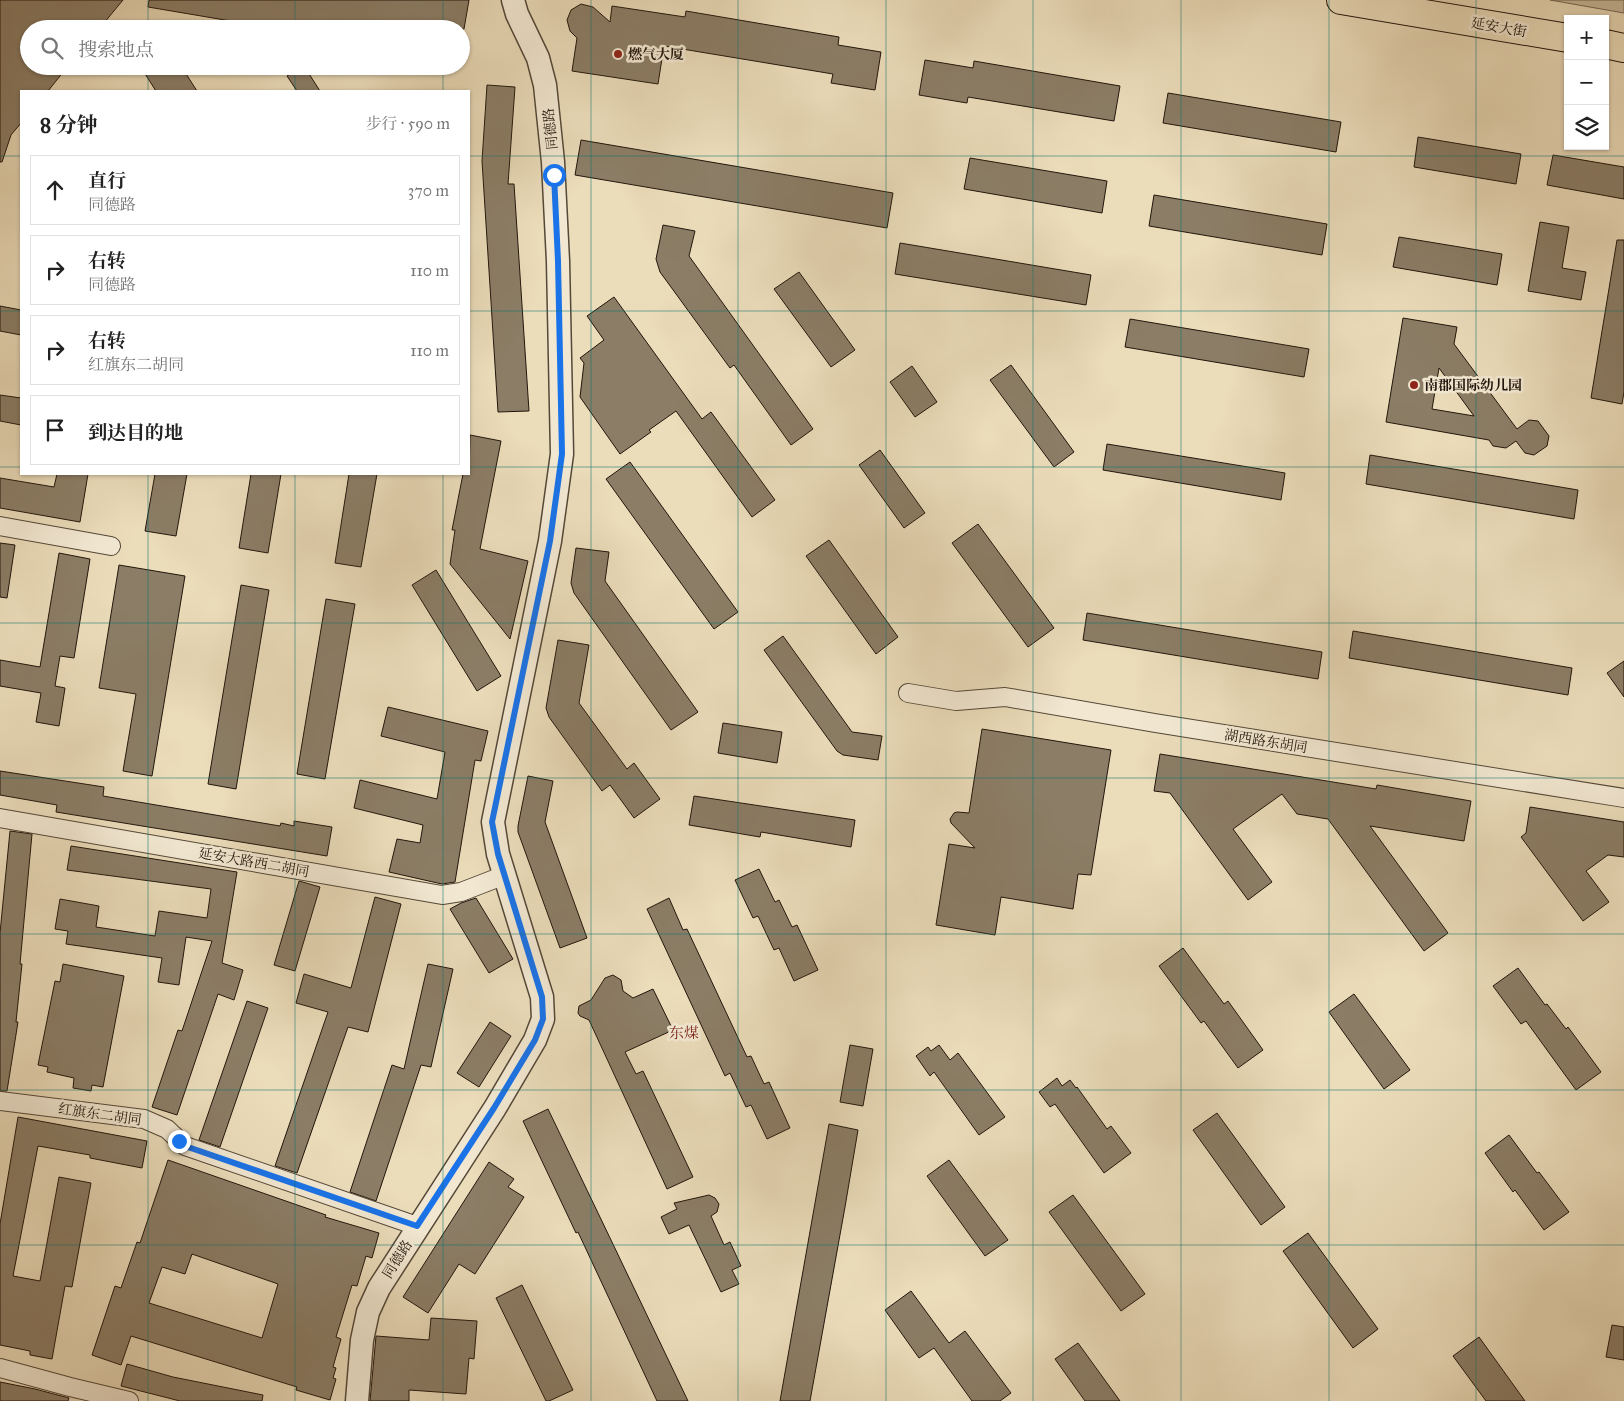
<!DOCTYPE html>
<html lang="zh">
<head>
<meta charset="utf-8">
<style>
	:root { --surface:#fff; --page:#f6f6f6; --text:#222; --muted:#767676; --line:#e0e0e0 }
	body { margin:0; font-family:"IM FELL Great Primer","Noto Serif SC",serif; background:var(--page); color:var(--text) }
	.controls { position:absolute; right:15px; top:15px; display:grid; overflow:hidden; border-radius:0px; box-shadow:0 1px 4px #0004 }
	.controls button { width:45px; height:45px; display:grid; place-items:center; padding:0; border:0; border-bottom:1px solid var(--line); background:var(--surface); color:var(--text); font:25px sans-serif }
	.stop { position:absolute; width:15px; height:15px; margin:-11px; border:4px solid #1a73e8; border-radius:50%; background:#fff }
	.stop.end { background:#1a73e8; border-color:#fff; box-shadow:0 1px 5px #0008 }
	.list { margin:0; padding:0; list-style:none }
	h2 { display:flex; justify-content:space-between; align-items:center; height:65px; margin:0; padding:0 20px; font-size:21px }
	h2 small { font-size:16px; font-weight:400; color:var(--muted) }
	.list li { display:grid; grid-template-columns:32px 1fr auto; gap:15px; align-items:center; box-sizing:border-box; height:70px; margin:0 10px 10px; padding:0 10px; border:1px solid var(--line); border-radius:0px }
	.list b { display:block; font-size:19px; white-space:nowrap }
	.list p { margin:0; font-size:16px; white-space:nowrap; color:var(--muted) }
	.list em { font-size:16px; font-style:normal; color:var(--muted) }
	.icon { flex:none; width:28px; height:28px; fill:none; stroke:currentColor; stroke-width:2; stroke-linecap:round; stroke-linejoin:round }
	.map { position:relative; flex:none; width:1624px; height:1401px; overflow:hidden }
	.search { position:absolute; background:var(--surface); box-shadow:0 1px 4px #0004; left:20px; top:20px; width:450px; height:55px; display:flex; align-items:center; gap:12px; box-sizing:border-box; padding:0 18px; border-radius:28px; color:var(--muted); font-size:19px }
	.panel { position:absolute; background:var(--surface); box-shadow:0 1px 4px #0004; left:20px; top:90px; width:450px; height:385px; border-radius:0px }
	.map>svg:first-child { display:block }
	.green { fill:#c9ba9c; stroke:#766854 }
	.building { fill:#8b7d66; stroke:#22160c; fill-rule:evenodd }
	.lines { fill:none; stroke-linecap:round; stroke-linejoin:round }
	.minor-casing { stroke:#544838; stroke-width:20 }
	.tertiary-casing { stroke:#544838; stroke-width:25 }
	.primary-casing { stroke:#22160c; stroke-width:30 }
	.minor { stroke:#f2e8d2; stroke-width:18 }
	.tertiary { stroke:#f2e8d2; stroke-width:22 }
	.primary { stroke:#ebdcba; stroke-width:28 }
	.route { stroke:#1a73e8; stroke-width:6 }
	.grid { fill:none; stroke:#0f766e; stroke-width:1; stroke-opacity:0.55 }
	.poi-dot { fill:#8f2418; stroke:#f2e8d2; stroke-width:2 }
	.labels { text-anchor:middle; stroke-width:5; stroke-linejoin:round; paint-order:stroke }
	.street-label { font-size:14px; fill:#22160c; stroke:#f2e8d2 }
	.poi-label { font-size:14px; font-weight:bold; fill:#22160c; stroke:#f2e8d2; text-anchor:start }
	.neighbourhood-label { font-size:15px; fill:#7a1f14; stroke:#f2e8d2 }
</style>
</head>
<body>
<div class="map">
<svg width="1624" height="1401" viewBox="0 0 1624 1401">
	<rect width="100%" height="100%" fill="#ebdcba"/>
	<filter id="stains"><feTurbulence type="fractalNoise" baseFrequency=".004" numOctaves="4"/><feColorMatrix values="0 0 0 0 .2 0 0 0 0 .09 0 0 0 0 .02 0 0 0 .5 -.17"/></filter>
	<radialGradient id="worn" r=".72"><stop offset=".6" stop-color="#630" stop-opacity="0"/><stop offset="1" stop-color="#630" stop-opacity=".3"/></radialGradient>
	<!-- green -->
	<polygon class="green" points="1550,0 1624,0 1624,13"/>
	<!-- building -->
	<g class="building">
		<polygon points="0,0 123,0 99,29 29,29 29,66 68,66 48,91 21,91 21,123 11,135 2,162 0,162"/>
		<polygon points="149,0 469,0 464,29 278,29 148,7"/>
		<polygon points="581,4 593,7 610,22 612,6 685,17 686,11 839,37 838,45 881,52 875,90 831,83 833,74 664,46 658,84 572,71 577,38 570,31 567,20 571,10"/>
		<polygon points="925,60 973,68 974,61 1120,86 1114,121 968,97 967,103 919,95"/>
		<polygon points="140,66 181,66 197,91 156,91"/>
		<polygon points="304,66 320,91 297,91 287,76"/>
		<polygon points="487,85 515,87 508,184 514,184 529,411 498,412 482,161"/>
		<polygon points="1168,93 1341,122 1336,152 1163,123"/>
		<polygon points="1418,137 1521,154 1516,184 1414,167"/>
		<polygon points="581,140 893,193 887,228 575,175"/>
		<polygon points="1553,155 1624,167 1624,199 1547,185"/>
		<polygon points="970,158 1107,181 1102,213 964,189"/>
		<polygon points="1154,195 1327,224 1322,255 1149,226"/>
		<polygon points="1540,222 1569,227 1562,268 1586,272 1581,300 1528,291"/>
		<polygon points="663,225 695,231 689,256 813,429 791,445 734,365 730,368 660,272 656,259"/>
		<polygon points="1399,237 1502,254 1497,285 1393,267"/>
		<polygon points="1617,240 1624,240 1624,392 1622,404 1591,398"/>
		<polygon points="900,243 1091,275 1086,305 895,274"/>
		<polygon points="799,272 855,350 831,367 774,289"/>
		<polygon points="614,297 702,419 711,412 775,500 752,517 676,411 649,430 651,432 620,454 580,397 584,363 580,358 604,340 587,316"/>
		<polygon points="0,306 21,310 21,335 0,331"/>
		<path d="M1403 318 1457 327 1454 344 1517 429 1529 420 1538 421 1549 436 1547 446 1534 455 1525 453 1516 441 1506 448 1493 446 1489 440 1386 422ZM1439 368 1474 416 1432 409Z"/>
		<polygon points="1130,319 1309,349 1304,377 1125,347"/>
		<polygon points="1011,365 1074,452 1054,467 990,380"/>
		<polygon points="912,366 937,402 915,417 890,382"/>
		<polygon points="0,395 21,398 21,425 0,421"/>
		<polygon points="470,435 501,441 480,549 528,561 510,639 450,564 455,530 452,530 463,474 469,474"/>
		<polygon points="1107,444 1285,473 1281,500 1103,470"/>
		<polygon points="880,450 925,513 904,528 859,465"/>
		<polygon points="1370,455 1578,490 1574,519 1366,484"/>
		<polygon points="630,462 738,612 714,629 606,479"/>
		<polygon points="57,474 88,474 80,522 0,508 0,478 54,487"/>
		<polygon points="155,474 187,474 176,536 145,531"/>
		<polygon points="251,474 281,474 268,553 239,548"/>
		<polygon points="349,474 377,474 361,567 335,563"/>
		<polygon points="978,524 1054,628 1028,647 952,543"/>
		<polygon points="829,540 898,637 876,654 806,556"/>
		<polygon points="0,543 15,545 7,598 0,597"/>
		<polygon points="576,548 609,552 605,581 698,712 671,730 574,593 571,583"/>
		<polygon points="59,553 90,559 74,658 60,656 55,686 65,688 59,726 36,722 41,693 0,686 0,660 40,667"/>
		<polygon points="119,565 185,576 152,776 123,771 136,694 99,688"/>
		<polygon points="436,570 501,676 477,691 412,585"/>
		<polygon points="241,585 269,590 236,789 208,784"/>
		<polygon points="326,599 355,604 325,779 297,774"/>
		<polygon points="1087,613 1322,652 1318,679 1083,640"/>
		<polygon points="1353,631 1572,668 1568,695 1349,658"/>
		<polygon points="783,636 852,732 882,736 878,760 843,755 837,751 764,650"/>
		<polygon points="558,640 589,645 579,703 627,769 634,763 660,799 634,818 610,785 602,791 549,717 546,708"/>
		<polygon points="1624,661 1624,697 1607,673"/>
		<polygon points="388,707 488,731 481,761 475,760 455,882 442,884 389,872 397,839 420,843 423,825 354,808 360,780 437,799 445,752 381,736"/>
		<polygon points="723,723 782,732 777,763 718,753"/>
		<polygon points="982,729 1111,750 1091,875 1078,874 1073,909 1001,897 995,935 936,925 949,844 975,848 951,823 950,819 954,813 957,812 969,813"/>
		<polygon points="1160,754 1376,789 1377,785 1471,801 1464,841 1370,826 1448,933 1424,951 1328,819 1297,814 1282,794 1233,829 1272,882 1248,900 1170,793 1154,791"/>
		<polygon points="0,771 104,787 103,796 280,826 281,823 294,826 294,821 332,827 327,856 56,812 57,805 0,795"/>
		<polygon points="528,776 553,781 545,822 587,938 560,948 518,832 518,826"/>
		<polygon points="694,796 855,820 851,847 761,832 760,837 689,825"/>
		<polygon points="1530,807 1624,822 1624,857 1608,855 1586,871 1609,902 1583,921 1521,837 1526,833"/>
		<polygon points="10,831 32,834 20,964 22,964 16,1022 18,1022 7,1091 0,1091 0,933"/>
		<polygon points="71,846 237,872 222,963 243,970 234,1000 218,994 177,1115 152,1107 178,1030 182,1031 212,941 186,937 179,985 158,982 162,958 66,944 68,931 55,929 60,899 99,906 96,927 155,936 159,911 207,918 211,889 67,870"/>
		<polygon points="759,869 775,902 779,900 792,927 797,925 818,970 794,981 779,948 774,950 758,916 753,918 735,880"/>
		<polygon points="299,881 320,887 295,971 274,965"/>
		<polygon points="375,897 401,904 368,1032 348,1027 297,1173 275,1166 328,1012 296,1003 304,974 351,988"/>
		<polygon points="476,898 513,959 489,973 450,909 461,903"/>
		<polygon points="669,898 683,930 687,929 747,1057 751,1056 764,1084 769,1082 790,1128 767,1139 751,1105 746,1107 730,1073 725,1076 647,909"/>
		<polygon points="1183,948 1224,1004 1228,1001 1263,1050 1238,1068 1204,1021 1201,1023 1159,966"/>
		<polygon points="63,964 124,976 103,1087 92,1085 91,1091 73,1088 74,1078 47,1072 48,1067 38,1065 55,981 60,982"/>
		<polygon points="428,964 453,969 431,1067 421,1065 376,1201 350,1192 392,1065 404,1069"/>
		<polygon points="1518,968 1545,1005 1547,1004 1566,1029 1568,1027 1601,1072 1576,1090 1526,1021 1521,1024 1493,986"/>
		<polygon points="613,975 621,980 623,991 633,998 653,989 673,1030 625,1052 636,1074 643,1071 693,1177 667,1189 589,1020 580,1016 578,1013 579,1006 591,1000 605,978"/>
		<polygon points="1354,994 1410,1070 1384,1089 1329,1012"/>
		<polygon points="247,1001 268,1008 220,1147 199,1140"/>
		<polygon points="490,1022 511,1036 479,1087 457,1073"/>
		<polygon points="850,1045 873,1049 863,1106 840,1102"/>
		<polygon points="939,1045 950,1060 958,1053 1005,1117 979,1135 934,1072 930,1076 916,1056 928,1047 931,1051"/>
		<polygon points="1057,1078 1062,1086 1070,1080 1076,1088 1077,1087 1107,1129 1111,1126 1131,1153 1104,1173 1055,1104 1050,1107 1039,1092"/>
		<polygon points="548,1109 611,1240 688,1401 657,1401 578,1232 576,1233 523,1121"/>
		<polygon points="1217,1113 1285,1207 1261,1225 1193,1130"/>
		<polygon points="18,1117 147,1141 142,1168 90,1158 90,1155 38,1146 13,1276 40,1281 59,1177 91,1183 72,1287 65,1286 52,1359 30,1355 30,1351 0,1345 0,1224"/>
		<polygon points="829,1124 858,1130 845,1207 810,1401 780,1401"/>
		<polygon points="1509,1135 1537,1173 1539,1172 1569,1212 1544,1230 1515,1190 1513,1192 1485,1153"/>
		<path d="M168 1160 326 1215 325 1217 379 1233 372 1258 366 1256 357 1286 352 1285 336 1337 341 1339 333 1367 336 1368 333 1378 336 1379 330 1400 296 1390 297 1387 131 1336 121 1365 92 1355 115 1286 121 1288 137 1242 140 1243ZM192 1254 278 1284 262 1338 149 1303 162 1267 185 1274Z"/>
		<polygon points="949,1160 1008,1240 985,1256 927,1176"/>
		<polygon points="489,1162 514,1179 508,1187 524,1197 475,1274 459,1264 428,1313 403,1297"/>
		<polygon points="709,1195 715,1198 719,1204 717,1212 711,1216 724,1245 730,1242 741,1266 732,1270 739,1284 721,1292 689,1225 669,1234 661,1217 677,1209 674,1203"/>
		<polygon points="1073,1195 1145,1294 1121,1311 1049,1212"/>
		<polygon points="1308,1233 1378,1329 1353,1348 1283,1251"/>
		<polygon points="522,1285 573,1390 549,1401 546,1401 496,1298"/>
		<polygon points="911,1291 949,1343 965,1331 1011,1393 1000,1401 972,1401 934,1348 919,1358 885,1310"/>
		<polygon points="431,1318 477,1321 474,1359 469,1358 466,1394 409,1390 409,1401 370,1401 376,1336 429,1340"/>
		<polygon points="1612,1325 1624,1327 1624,1360 1606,1357"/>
		<polygon points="1479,1337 1525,1401 1486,1401 1453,1356"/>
		<polygon points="1078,1343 1120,1401 1085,1401 1055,1359"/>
		<polygon points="127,1364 173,1377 263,1395 262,1401 180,1401 121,1386"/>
		<polygon points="0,1382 35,1389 69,1398 68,1401 0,1401"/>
	</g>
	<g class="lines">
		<!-- minor casing -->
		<g class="minor-casing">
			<g id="minor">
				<polyline points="0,526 111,546"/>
				<polyline points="908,693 956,701 1005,697 1155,723 1624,798"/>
				<polyline points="0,818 442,895 461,892 505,875"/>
				<polyline points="0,1101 144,1119 167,1129 185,1146 417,1226"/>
				<polyline points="0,1368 70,1387 129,1401"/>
			</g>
		</g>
		<!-- tertiary casing -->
		<g class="tertiary-casing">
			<polyline id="tertiary" points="357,1401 362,1340 368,1312 379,1288 495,1108 535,1040 543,1019 542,997 498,854 493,822 550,541 562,454 558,261 553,162 545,85 538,58 517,14 513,0"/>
		</g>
		<!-- primary casing -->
		<g class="primary-casing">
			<g id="primary">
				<polyline points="1341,0 1568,38"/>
				<polyline points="1605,44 1624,48"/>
			</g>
		</g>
		<!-- minor -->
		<use href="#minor" class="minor"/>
		<!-- tertiary -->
		<use href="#tertiary" class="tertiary"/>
		<!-- primary -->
		<use href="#primary" class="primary"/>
	</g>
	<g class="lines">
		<!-- route -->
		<polyline class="route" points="179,1141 185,1146 417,1226 494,1108 535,1040 543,1019 542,997 498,854 492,822 550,541 562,454 558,261 554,175"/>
	</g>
	<!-- grid -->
	<path class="grid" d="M148 0V29M295 0V29M443 0V29M591 0V1401M738 0V1401M886 0V1401M1033 0V1401M1181 0V1401M1329 0V1401M1476 0V1401M148 66V91M295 66V91M443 66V91M0 156H21M469 156H1624M0 311H21M469 311H1624M0 467H21M469 467H1624M148 474V1401M295 474V1401M443 474V1401M0 623H1624M0 778H1624M0 934H1624M0 1090H1624M0 1245H1624"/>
	<!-- markers -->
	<g class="poi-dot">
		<circle cx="618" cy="54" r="5"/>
		<circle cx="1414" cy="385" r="5"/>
	</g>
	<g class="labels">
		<!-- street labels -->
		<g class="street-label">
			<text transform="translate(1499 27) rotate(10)" y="5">延安大街</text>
			<text transform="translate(550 129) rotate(-96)" y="5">同德路</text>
			<text transform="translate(1266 741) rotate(9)" y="5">湖西路东胡同</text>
			<text transform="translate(254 862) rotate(10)" y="5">延安大路西二胡同</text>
			<text transform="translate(100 1114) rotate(8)" y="5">红旗东二胡同</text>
			<text transform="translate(397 1259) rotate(-58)" y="5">同德路</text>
		</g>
		<!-- poi labels -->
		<g class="poi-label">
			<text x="628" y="59">燃气大厦</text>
			<text x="1424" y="390">南郡国际幼儿园</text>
		</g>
		<!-- neighbourhood labels -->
		<g class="neighbourhood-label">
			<text x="684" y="1038">东煤</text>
		</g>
	</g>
	<rect width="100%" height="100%" filter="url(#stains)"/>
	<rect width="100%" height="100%" fill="url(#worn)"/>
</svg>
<div class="controls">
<button>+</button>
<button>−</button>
<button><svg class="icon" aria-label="layers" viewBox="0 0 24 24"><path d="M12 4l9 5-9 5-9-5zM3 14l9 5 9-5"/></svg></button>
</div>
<div class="stop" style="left:554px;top:175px"></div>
<div class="stop end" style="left:179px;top:1141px"></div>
<div class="search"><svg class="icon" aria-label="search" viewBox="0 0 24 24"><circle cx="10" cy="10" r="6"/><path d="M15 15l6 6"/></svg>搜索地点</div>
<section class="panel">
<h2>8 分钟<small>步行 · 590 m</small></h2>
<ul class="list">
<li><svg class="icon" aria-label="ahead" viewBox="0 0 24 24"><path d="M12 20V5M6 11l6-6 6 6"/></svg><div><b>直行</b><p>同德路</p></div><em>370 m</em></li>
<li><svg class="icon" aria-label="right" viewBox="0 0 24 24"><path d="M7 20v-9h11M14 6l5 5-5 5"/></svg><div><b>右转</b><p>同德路</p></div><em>110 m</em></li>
<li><svg class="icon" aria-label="right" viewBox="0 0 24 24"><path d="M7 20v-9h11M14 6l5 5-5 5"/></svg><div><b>右转</b><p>红旗东二胡同</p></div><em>110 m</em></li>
<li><svg class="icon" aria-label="arrive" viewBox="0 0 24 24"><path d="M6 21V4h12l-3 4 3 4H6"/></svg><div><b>到达目的地</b></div></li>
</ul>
</section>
</div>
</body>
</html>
